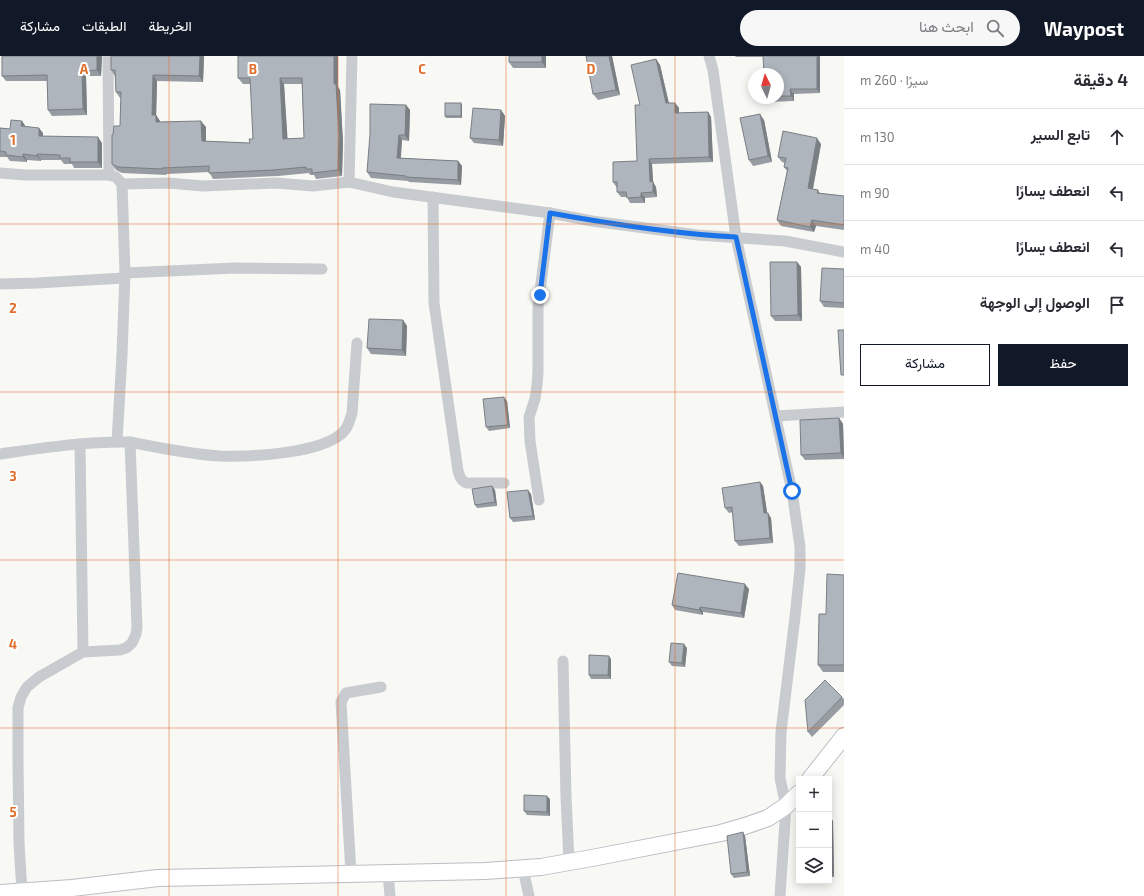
<!DOCTYPE html>
<html lang="ar">
<head>
<meta charset="utf-8">
<style>
	:root { --surface:#fff; --page:#f7f7f7; --text:#2b2b33; --muted:#7c7c81; --line:#e1e1e2; --accent:#111827 }
	body { margin:0; font-family:"Exo 2",Vazirmatn,sans-serif; background:var(--page); color:var(--text); direction:rtl }
	.controls { position:absolute; right:12px; bottom:12px; display:grid; overflow:hidden; border-radius:0px; box-shadow:0 2px 10px #0003 }
	.controls button { width:36px; height:36px; display:grid; place-items:center; padding:0; border:0; border-bottom:1px solid var(--line); background:var(--surface); color:var(--text); font:20px sans-serif }
	.compass { position:absolute; left:748px; top:12px; width:36px; height:36px; border-radius:50%; background:var(--surface); box-shadow:0 2px 10px #0003; rotate:355deg }
	.stop { position:absolute; width:12px; height:12px; margin:-9px; border:3px solid #1a73e8; border-radius:50%; background:#fff }
	.stop.end { background:#1a73e8; border-color:#fff; box-shadow:0 1px 4px #0008 }
	.list { margin:0; padding:0; list-style:none }
	h2 { display:flex; justify-content:space-between; align-items:center; height:52px; margin:0; padding:0 16px; font-size:17px }
	h2 small { font-size:13px; font-weight:400; color:var(--muted) }
	.list li { display:grid; grid-template-columns:26px 1fr auto; gap:12px; align-items:center; box-sizing:border-box; height:56px; padding:0 16px; border-top:1px solid var(--line) }
	.list b { display:block; font-size:15px; white-space:nowrap }
	.list em { font-size:13px; font-style:normal; color:var(--muted) }
	.actions { display:flex; gap:8px; padding:12px 16px }
	.actions a { flex:1; padding:9px 0; border:1px solid var(--accent); border-radius:0px; text-align:center; font-size:14px; color:var(--accent) }
	.actions .main { background:var(--accent); color:#fff }
	.icon { flex:none; width:22px; height:22px; fill:none; stroke:currentColor; stroke-width:2; stroke-linecap:round; stroke-linejoin:round }
	.map { position:relative; flex:none; width:844px; height:840px; overflow:hidden; direction:ltr }
	header { display:flex; align-items:center; gap:24px; box-sizing:border-box; height:56px; padding:0 20px; background:var(--accent); color:#fff }
	header strong { font-size:19px }
	nav { display:flex; gap:22px; margin-inline-start:auto; font-size:14px }
	.search { width:280px; height:36px; background:var(--page); display:flex; align-items:center; gap:10px; box-sizing:border-box; padding:0 14px; border-radius:22px; color:var(--muted); font-size:15px }
	main { display:flex }
	aside { flex:1; background:var(--surface) }
	.map>svg:first-child { display:block }
	.lines { fill:none; stroke-linecap:round; stroke-linejoin:round }
	.secondary-casing { stroke:#babec3; stroke-width:18 }
	.street { stroke:#c8cbcf; stroke-width:11 }
	.secondary { stroke:#fff; stroke-width:16 }
	.wall { fill:#969ca2; fill-rule:evenodd }
	.shaded-wall { fill:#7a7f84 }
	.building { fill:#aeb5bc; stroke:#7a7f84; fill-rule:evenodd }
	.route { stroke:#1a73e8; stroke-width:5 }
	.grid { fill:none; stroke:#e16e2b; stroke-width:1; stroke-opacity:0.55 }
	.grid-label { font-size:13px; text-anchor:middle; font-weight:bold; fill:#e16e2b; stroke:#fff; stroke-width:4; stroke-linejoin:round; paint-order:stroke }
</style>
</head>
<body>
<header>
<strong>Waypost</strong>
<div class="search"><svg class="icon" aria-label="search" viewBox="0 0 24 24"><circle cx="10" cy="10" r="6"/><path d="M15 15l6 6"/></svg>ابحث هنا</div>
<nav><a>الخريطة</a><a>الطبقات</a><a>مشاركة</a></nav>
</header>
<main>
<aside>
<h2>4 دقيقة<small>سيرًا · 260 m</small></h2>
<ul class="list">
<li><svg class="icon" aria-label="ahead" viewBox="0 0 24 24"><path d="M12 20V5M6 11l6-6 6 6"/></svg><div><b>تابع السير</b></div><em>130 m</em></li>
<li><svg class="icon" aria-label="left" viewBox="0 0 24 24"><path d="M17 20v-9H6M10 6l-5 5 5 5"/></svg><div><b>انعطف يسارًا</b></div><em>90 m</em></li>
<li><svg class="icon" aria-label="left" viewBox="0 0 24 24"><path d="M17 20v-9H6M10 6l-5 5 5 5"/></svg><div><b>انعطف يسارًا</b></div><em>40 m</em></li>
<li><svg class="icon" aria-label="arrive" viewBox="0 0 24 24"><path d="M6 21V4h12l-3 4 3 4H6"/></svg><div><b>الوصول إلى الوجهة</b></div></li>
</ul>
<div class="actions"><a class="main">حفظ</a><a>مشاركة</a></div>
</aside>
<div class="map">
<svg width="844" height="840" viewBox="0 0 844 840">
	<rect width="100%" height="100%" fill="#f8f8f5"/>
	<g class="lines">
		<!-- secondary casing -->
		<g class="secondary-casing">
			<g id="secondary">
				<polyline points="810,723 844,680"/>
				<polyline points="0,837 72,832 158,822 485,815 541,811 592,802 721,777 745,770 768,762 786,750 799,737"/>
			</g>
		</g>
		<!-- street -->
		<g class="street">
			<polyline points="108,0 109,119"/>
			<polyline points="709,0 713,14 736,181 792,435 800,491 800,513 795,561 781,676 780,722 786,750 780,840"/>
			<polyline points="0,117 25,119 109,119 116,121 122,128 125,217 122,299 117,386"/>
			<polyline points="349,126 352,0"/>
			<polyline points="122,128 168,127 203,130 276,127 313,130 349,126 393,136 550,157 592,165 698,179 785,185 844,196"/>
			<path d="M433 141 434 247 458 415C460 421 461 425 467 427H504"/>
			<polyline points="125,217 235,212 322,213"/>
			<polyline points="0,228 37,227 124,222"/>
			<polyline points="776,360 844,356"/>
			<polyline points="80,388 83,596"/>
			<path d="M0 398C43 392 86 385 130 386 159 392 190 398 220 400 249 401 326 398 345 374 349 369 350 363 352 357L357 287"/>
			<polyline points="539,444 530,385 529,361 535,343 537,329 538,316 538,251 550,157"/>
			<polyline points="563,605 566,741 569,806"/>
			<polyline points="523,813 529,840"/>
			<polyline points="388,817 390,840"/>
			<polyline points="351,818 341,646 346,637 381,631"/>
			<polyline points="22,836 19,787 18,703 18,652 21,641 27,631 39,621 83,596 120,594 126,592 132,587 136,578 137,571 130,386"/>
		</g>
		<!-- secondary -->
		<use href="#secondary" class="secondary"/>
	</g>
	<!-- wall -->
	<g class="wall">
		<polygon points="102,0 101,20 86,20 87,59 52,60 48,54 47,25 6,25 2,20"/>
		<path d="M111 0H204L203 26 157 25 156 59 160 65V66L206 71V85L250 87 253 83 251 28H243L238 22V0H338V31L340 34 343 86 342 120 316 123 314 119H310L309 117 278 120 213 123 209 116 167 118 166 119 122 117 116 114 112 108 113 79 120 70 121 42H120L116 36 115 20 111 14ZM284 28H302L304 82 287 83Z"/>
		<polygon points="509,0 546,0 546,12 513,12 509,6"/>
		<polygon points="586,0 612,0 620,39 598,44 593,38"/>
		<polygon points="735,0 820,0 820,37 794,38 794,45 768,46 765,42 778,42 778,18 763,1 736,1"/>
		<polygon points="656,3 660,9 669,47 675,47 679,52 679,57 708,56 711,61 713,106 652,108 653,126 656,131 657,141 645,142 645,147 630,147 627,141 621,141 617,136 617,132 613,126 637,105 640,49"/>
		<polygon points="406,49 410,54 409,85 402,84 401,102 458,105 462,110 461,129 409,126 408,125 371,122 367,116"/>
		<polygon points="462,49 462,62 446,62 445,60"/>
		<polygon points="501,54 505,60 503,90 474,87 470,82"/>
		<polygon points="764,64 772,106 753,110 749,104"/>
		<polygon points="22,65 25,70 43,77 43,80 102,87 102,112 74,112 72,108 64,108 61,104 41,104 41,105 27,104 27,106 10,105 7,101 0,101 0,72 10,73"/>
		<polygon points="821,88 813,133 818,134 820,137 844,140 844,174 816,170 814,176 781,170 777,164 787,115 784,111 785,107 782,106 778,101"/>
		<polygon points="797,206 801,211 802,265 775,265 771,260"/>
		<polygon points="844,213 844,252 824,251 820,245"/>
		<polygon points="403,264 407,270 406,300 371,298 367,292"/>
		<polygon points="507,345 510,372 489,375 486,371"/>
		<polygon points="839,362 843,368 844,403 805,404 801,399"/>
		<polygon points="760,426 763,430 767,457 768,457 771,462 773,487 739,490 735,485 733,456 729,457 725,452"/>
		<polygon points="495,434 497,450 477,452 475,449"/>
		<polygon points="531,438 535,464 513,466 510,462"/>
		<polygon points="844,519 844,616 823,616 818,609 826,558"/>
		<polygon points="749,533 744,562 703,556 703,559 675,554 672,549"/>
		<polygon points="687,592 685,611 672,610 669,606"/>
		<polygon points="611,603 611,623 591,623 589,619"/>
		<polygon points="842,641 844,643 844,649 812,681 808,676"/>
		<polygon points="550,743 550,760 527,759 524,755"/>
		<polygon points="829,760 833,765 834,821 829,821"/>
		<polygon points="745,780 750,820 734,822 731,818"/>
	</g>
	<!-- shaded-wall -->
	<g class="shaded-wall">
		<polygon points="97,0 102,0 101,20 97,14"/>
		<polygon points="200,0 204,0 203,26 199,20"/>
		<polygon points="334,0 338,0 338,31 340,34 343,86 342,120 338,114 334,28"/>
		<polygon points="542,0 546,0 546,12 542,6"/>
		<polygon points="609,0 612,0 620,39 616,34"/>
		<polygon points="817,0 820,0 820,37 817,33"/>
		<polygon points="656,3 660,9 670,53 666,47"/>
		<polygon points="82,15 86,20 87,59 83,53"/>
		<polygon points="153,19 157,25 156,65 152,59"/>
		<polygon points="280,22 284,28 288,89 283,83"/>
		<polygon points="790,33 794,38 794,45 791,40"/>
		<polygon points="461,47 462,49 462,62 461,60"/>
		<polygon points="675,47 679,52 679,62 675,57"/>
		<polygon points="406,49 410,54 409,85 405,79"/>
		<polygon points="501,54 505,60 503,90 499,84"/>
		<polygon points="708,56 711,61 713,106 709,101"/>
		<polygon points="760,58 764,64 772,106 768,100"/>
		<polygon points="156,59 160,65 160,72 156,66"/>
		<polygon points="22,65 26,71 21,70"/>
		<polygon points="201,65 206,71 206,91 202,85"/>
		<polygon points="39,72 43,77 43,86 39,80"/>
		<polygon points="399,79 402,84 400,107 397,102"/>
		<polygon points="98,81 102,87 102,112 98,106"/>
		<polygon points="817,82 821,88 812,137 808,132"/>
		<polygon points="23,98 27,104 27,106 23,101"/>
		<polygon points="37,98 41,104 41,105 37,100"/>
		<polygon points="649,103 652,108 653,126 656,131 657,141 653,136 650,126"/>
		<polygon points="458,105 462,110 461,129 458,124"/>
		<polygon points="641,137 645,142 645,147 641,141"/>
		<polygon points="812,164 816,170 814,176 810,171"/>
		<polygon points="797,206 801,211 802,265 798,259"/>
		<polygon points="403,264 407,270 406,300 402,294"/>
		<polygon points="504,341 507,345 510,372 508,369"/>
		<polygon points="839,362 843,368 844,402 841,397"/>
		<polygon points="760,426 763,430 768,462 764,457"/>
		<polygon points="492,430 495,434 497,450 495,446"/>
		<polygon points="528,434 531,438 535,464 533,460"/>
		<polygon points="768,457 771,462 773,487 770,482"/>
		<polygon points="745,528 749,533 744,562 741,557"/>
		<polygon points="700,551 703,556 703,559 699,554"/>
		<polygon points="684,588 687,592 685,611 682,607"/>
		<polygon points="609,600 611,603 611,623 608,619"/>
		<polygon points="547,740 550,743 550,760 547,756"/>
		<polygon points="829,760 833,765 834,821 830,815"/>
		<polygon points="743,776 745,780 750,820 747,816"/>
	</g>
	<!-- building -->
	<g class="building">
		<polygon points="2,0 97,0 97,14 82,15 83,53 48,54 47,19 2,20"/>
		<path d="M111 0H200L199 20 153 19 152 59H156V66L201 65 202 85 250 87 249 83H253L250 22H238V0H334V28H336L339 80 338 114 312 117V113H306V111L274 114 209 117V110L162 112V113L118 111 112 108V79H113L114 70H120L121 36H116L115 14H111ZM280 22H302L304 82 283 83Z"/>
		<rect x="509" y="0" width="33" height="6"/>
		<polygon points="586,0 609,0 616,34 593,38"/>
		<polygon points="763,0 817,0 817,33 790,33 791,40 778,40 778,18 764,18"/>
		<polygon points="656,3 666,47 675,47 675,57 708,56 709,101 649,103 650,126 653,125 653,136 641,137 641,141 627,142 626,136 617,136 617,126 613,126 613,106 637,105 635,49 640,49 631,9"/>
		<rect x="445" y="47" width="16" height="13"/>
		<polygon points="370,48 406,49 405,79 399,79 397,102 458,105 458,124 406,121 406,120 367,116 370,78"/>
		<polygon points="473,52 501,54 499,84 470,82"/>
		<polygon points="760,58 768,100 749,104 740,62"/>
		<polygon points="11,64 22,65 21,70 39,72 39,80 98,81 98,106 70,106 70,102 60,102 60,99 37,98 37,100 23,98 23,101 6,99 6,96 0,95 0,72 10,73"/>
		<polygon points="783,75 817,82 808,132 818,134 817,137 844,140 844,169 812,164 810,171 777,164 788,112 784,111 786,102 778,101"/>
		<polygon points="770,206 797,206 798,259 771,260"/>
		<polygon points="822,212 844,213 844,247 820,245"/>
		<polygon points="369,263 403,264 402,294 367,292"/>
		<polygon points="838,274 844,274 844,319 841,319"/>
		<polygon points="504,341 508,369 486,371 483,343"/>
		<polygon points="839,362 841,397 801,399 800,364"/>
		<polygon points="760,426 764,457 768,457 770,482 735,485 732,451 725,452 722,432"/>
		<polygon points="492,430 495,446 475,449 472,433"/>
		<polygon points="528,434 533,460 510,462 507,436"/>
		<polygon points="678,517 745,528 741,557 700,551 699,554 672,549"/>
		<polygon points="827,518 844,519 844,609 818,609 819,558 826,558"/>
		<polygon points="671,587 684,588 682,607 669,606"/>
		<polygon points="589,599 609,600 608,619 589,619"/>
		<polygon points="825,624 842,641 808,676 805,644"/>
		<polygon points="524,739 547,740 547,756 524,755"/>
		<polygon points="829,760 830,815 829,815"/>
		<polygon points="743,776 747,816 731,818 727,780"/>
	</g>
	<g class="lines">
		<!-- route -->
		<path class="route" d="M540 239 550 157C611 168 673 178 736 181L792 435"/>
	</g>
	<!-- grid -->
	<path class="grid" d="M169 0V840M338 0V840M506 0V840M675 0V840M0 168H844M0 336H844M0 504H844M0 672H844"/>
	<g class="grid-label">
		<text x="84" y="18">A</text>
		<text x="253" y="18">B</text>
		<text x="422" y="18">C</text>
		<text x="591" y="18">D</text>
		<text x="13" y="89">1</text>
		<text x="13" y="257">2</text>
		<text x="13" y="425">3</text>
		<text x="13" y="593">4</text>
		<text x="13" y="761">5</text>
	</g>
</svg>
<div class="controls">
<button>+</button>
<button>−</button>
<button><svg class="icon" aria-label="layers" viewBox="0 0 24 24"><path d="M12 4l9 5-9 5-9-5zM3 14l9 5 9-5"/></svg></button>
</div>
<svg class="compass" viewBox="-18 -18 36 36"><path d="M0-13l5 13h-10z" fill="#e53935"/><path d="M0 13l5-13h-10z" fill="#7c7c81"/></svg>
<div class="stop" style="left:792px;top:435px"></div>
<div class="stop end" style="left:540px;top:239px"></div>
</div>
</main>
</body>
</html>
